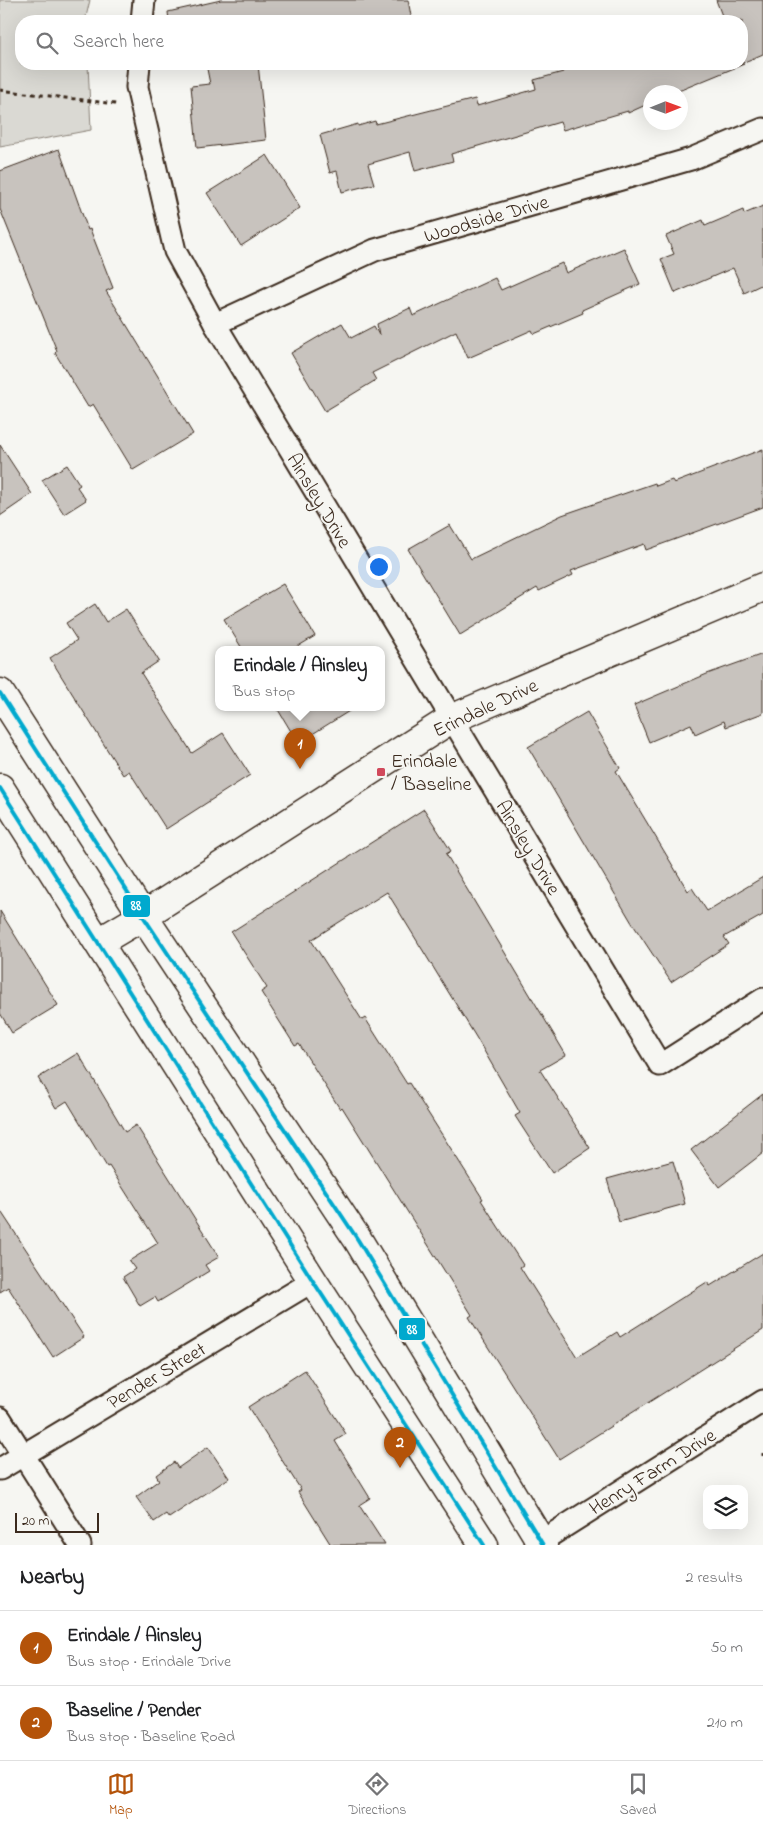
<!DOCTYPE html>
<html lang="en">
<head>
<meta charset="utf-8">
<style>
	:root { --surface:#fff; --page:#f2f2f2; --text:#202124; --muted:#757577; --line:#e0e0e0; --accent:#b45309 }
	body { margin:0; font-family:"Indie Flower",sans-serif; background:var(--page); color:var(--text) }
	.controls { position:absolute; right:15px; bottom:15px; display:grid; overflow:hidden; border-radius:10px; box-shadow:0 5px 20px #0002 }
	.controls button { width:45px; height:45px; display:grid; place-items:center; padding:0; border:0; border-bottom:1px solid var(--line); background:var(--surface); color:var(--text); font:25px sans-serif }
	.compass { position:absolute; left:643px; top:85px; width:45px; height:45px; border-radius:50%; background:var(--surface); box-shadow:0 5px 20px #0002; rotate:89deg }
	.scale { position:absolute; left:15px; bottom:12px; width:84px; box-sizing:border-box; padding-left:5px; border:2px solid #3b2a1e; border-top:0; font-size:14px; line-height:18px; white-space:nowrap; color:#3b2a1e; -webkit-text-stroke:4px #f6f6f2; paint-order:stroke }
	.you { position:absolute; left:378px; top:566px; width:18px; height:18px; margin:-12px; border:4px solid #fff; border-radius:50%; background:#1a73e8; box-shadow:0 0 0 8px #1a73e833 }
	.badge { display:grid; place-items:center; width:32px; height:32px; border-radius:50%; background:var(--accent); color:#fff; font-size:16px; font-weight:700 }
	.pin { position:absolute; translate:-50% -41px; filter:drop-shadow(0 1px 2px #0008) }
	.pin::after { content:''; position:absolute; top:26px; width:18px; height:15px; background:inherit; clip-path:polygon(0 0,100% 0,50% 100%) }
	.popup { position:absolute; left:215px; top:646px; width:170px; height:65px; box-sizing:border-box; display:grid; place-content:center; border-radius:10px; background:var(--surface); filter:drop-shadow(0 1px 4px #0005); font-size:16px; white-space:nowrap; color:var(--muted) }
	.popup b { font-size:19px; color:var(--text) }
	.popup::after { content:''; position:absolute; left:50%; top:100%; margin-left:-10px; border:10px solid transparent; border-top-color:var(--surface) }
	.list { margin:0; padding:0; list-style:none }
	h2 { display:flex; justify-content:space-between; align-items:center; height:65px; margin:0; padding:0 20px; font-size:21px }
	h2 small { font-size:16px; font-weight:400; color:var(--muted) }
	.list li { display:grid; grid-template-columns:32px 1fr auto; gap:15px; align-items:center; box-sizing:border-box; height:75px; padding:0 20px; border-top:1px solid var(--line) }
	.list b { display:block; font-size:19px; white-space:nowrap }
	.list p { margin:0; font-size:16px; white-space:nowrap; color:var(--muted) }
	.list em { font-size:16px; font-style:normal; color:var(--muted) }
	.icon { flex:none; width:28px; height:28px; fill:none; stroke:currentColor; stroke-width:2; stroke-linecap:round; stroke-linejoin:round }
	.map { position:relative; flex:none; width:763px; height:1545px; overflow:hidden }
	.search { position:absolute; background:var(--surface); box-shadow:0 5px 20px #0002; left:15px; right:15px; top:15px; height:55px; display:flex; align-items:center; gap:12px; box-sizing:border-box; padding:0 18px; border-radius:20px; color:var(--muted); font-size:19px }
	.sheet { height:215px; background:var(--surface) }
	nav { display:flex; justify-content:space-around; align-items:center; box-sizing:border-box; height:70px; border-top:1px solid var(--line); background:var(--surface); font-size:14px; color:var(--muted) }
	nav a { display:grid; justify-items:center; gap:2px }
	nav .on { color:var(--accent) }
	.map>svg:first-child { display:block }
	.green { fill:#dad9d3; stroke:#8a8278 }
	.building { fill:#c8c3be; stroke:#3b2a1e }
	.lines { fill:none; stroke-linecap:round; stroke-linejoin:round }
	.minor-casing { stroke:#3b2a1e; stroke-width:25 }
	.tertiary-casing { stroke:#3b2a1e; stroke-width:31 }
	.primary-casing { stroke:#3b2a1e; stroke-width:31 }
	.path { stroke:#3b2a1e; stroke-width:3; stroke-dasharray:4 4; stroke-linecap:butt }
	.minor { stroke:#f6f6f2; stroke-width:21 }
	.tertiary { stroke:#f6f6f2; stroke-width:28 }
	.primary { stroke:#f6f6f2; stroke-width:28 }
	.bus-1-casing { stroke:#f6f6f2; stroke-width:8 }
	.bus-1 { stroke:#00a9ce; stroke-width:4 }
	.poi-dot { fill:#d1495b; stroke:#f6f6f2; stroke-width:2 }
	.labels { text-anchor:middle; stroke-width:4; stroke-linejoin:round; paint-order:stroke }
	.street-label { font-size:20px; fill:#3b2a1e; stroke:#f6f6f2 }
	.poi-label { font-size:20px; fill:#3b2a1e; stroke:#f6f6f2; text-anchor:start }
	.line-badge { stroke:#f6f6f2; stroke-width:2 }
	.badge-label { font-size:14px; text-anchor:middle; font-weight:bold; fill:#fff }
</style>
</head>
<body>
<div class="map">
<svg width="763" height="1545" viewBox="0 0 763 1545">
	<rect width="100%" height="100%" fill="#f6f6f2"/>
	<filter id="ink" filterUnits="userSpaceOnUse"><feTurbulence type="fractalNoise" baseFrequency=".02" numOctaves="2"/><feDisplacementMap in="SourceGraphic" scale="10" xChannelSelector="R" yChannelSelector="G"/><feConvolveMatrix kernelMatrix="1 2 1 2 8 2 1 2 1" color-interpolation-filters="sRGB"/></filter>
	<g filter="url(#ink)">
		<!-- green -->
		<polygon class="green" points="0,0 90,0 85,21 21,21 21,64 88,64 91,130 0,147"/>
		<!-- building -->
		<g class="building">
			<polygon points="221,0 408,0 412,21 169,21 168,12"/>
			<polygon points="716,0 763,0 763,54 742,63 742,21 724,21"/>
			<polygon points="206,64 258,64 266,140 197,148 191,86 210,84"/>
			<polygon points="561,64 744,64 676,92 650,92 650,103 628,113 628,111 563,130 560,122 451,154 453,161 415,171 410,152 368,164 374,184 342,192 337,171 330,173 320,135 358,124 358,126 375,121 376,124 475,99 477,106 536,89 534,80 563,72"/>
			<polygon points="59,149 88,230 90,229 113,288 106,291 193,434 133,470 93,404 88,407 55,353 57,351 0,209 0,171"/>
			<polygon points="267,155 300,208 241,246 207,193"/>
			<polygon points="763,206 763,284 744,293 733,268 675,293 661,259 674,254 666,236 703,220 705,226 743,210 744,214"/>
			<polygon points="624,248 640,284 582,310 583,313 534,334 532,330 468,358 456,331 372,373 376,380 325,411 291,353 342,323 351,338 374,326 379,335 377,324 410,308 413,316 495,278 501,290 562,263 566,273"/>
			<polygon points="0,445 32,494 0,516"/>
			<polygon points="763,449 763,507 646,550 644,544 571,571 573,575 539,591 537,588 460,635 408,549 450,525 471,559 562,515 655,483 656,486 672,480 674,483"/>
			<polygon points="67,465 80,485 77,487 86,500 64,514 42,480"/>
			<polygon points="283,584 315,636 292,650 243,650 224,619"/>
			<polygon points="95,604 106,622 126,609 159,661 141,673 192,753 223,733 250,775 166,829 129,771 123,775 50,658 77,640 66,623"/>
			<polygon points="763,654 763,713 726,727 724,721 695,734 691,724 649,742 634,705 707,674"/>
			<polygon points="277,708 354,708 298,743"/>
			<polygon points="587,712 620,768 616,771 688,891 692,888 707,911 763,877 763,915 724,937 729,944 671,982 632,923 528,747"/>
			<polygon points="424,809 451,851 446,854 566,1055 540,1070 590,1148 552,1173 515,1116 520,1113 476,1037 387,892 311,940 362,1020 365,1018 407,1084 409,1083 483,1199 481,1200 523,1265 520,1267 577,1357 617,1332 620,1337 707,1282 710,1286 763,1253 763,1330 559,1459 469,1317 472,1315 342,1107 340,1109 299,1044 295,1046 261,992 267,988 231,932"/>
			<polygon points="0,911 58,1005 12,1033 0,1013"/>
			<polygon points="78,1053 125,1132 136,1125 219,1257 205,1265 209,1271 158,1302 155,1297 140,1306 123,1277 135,1269 129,1261 158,1243 109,1166 107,1167 67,1101 56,1108 38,1078"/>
			<polygon points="763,1094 763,1153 719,1187 691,1150"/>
			<polygon points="673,1161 685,1204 619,1222 607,1179"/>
			<polygon points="0,1210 84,1337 53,1357 8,1287 0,1292"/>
			<polygon points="305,1370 346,1434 335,1441 370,1498 359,1505 385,1545 331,1545 298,1492 301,1490 248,1407"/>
			<polygon points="208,1447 229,1478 169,1518 166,1514 154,1522 136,1497 159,1480 156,1475 174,1462 178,1468"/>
		</g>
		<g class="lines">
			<!-- minor casing -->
			<g class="minor-casing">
				<g id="minor">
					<polyline points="142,21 144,0"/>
					<polyline points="139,64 137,87 175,251 215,324 660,1065 763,999"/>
					<polyline points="215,324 375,250 691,159 763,129"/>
					<polyline points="0,1418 80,1545"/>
					<polyline points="0,1469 313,1281"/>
					<polyline points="540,1542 763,1401"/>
				</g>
			</g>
			<!-- tertiary casing -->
			<g class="tertiary-casing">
				<polyline id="tertiary" points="99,942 143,916 451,719 763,587"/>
			</g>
			<!-- primary casing -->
			<g class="primary-casing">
				<g id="primary">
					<polyline points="0,693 143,916 358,1240 543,1545"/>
					<polyline points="0,788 313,1281 484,1545"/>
				</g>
			</g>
			<!-- path -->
			<g class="path">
				<polyline points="0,90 116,104"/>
				<polyline points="763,1453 763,1456"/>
			</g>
			<!-- minor -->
			<use href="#minor" class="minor"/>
			<!-- tertiary -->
			<use href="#tertiary" class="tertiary"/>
			<!-- primary -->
			<use href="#primary" class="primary"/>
			<!-- bus-1 casing -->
			<g class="bus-1-casing">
				<g id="bus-1">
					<polyline points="0,693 143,916 358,1240 543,1545"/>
					<polyline points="0,788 313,1281 484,1545"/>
				</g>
			</g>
			<!-- bus-1 -->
			<use href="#bus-1" class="bus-1"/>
		</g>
	</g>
	<!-- markers -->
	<rect class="poi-dot" x="376" y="767" width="10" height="10" rx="2.5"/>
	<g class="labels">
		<!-- street labels -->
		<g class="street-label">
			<text transform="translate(486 218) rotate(-16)" y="7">Woodside Drive</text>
			<text transform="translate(320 500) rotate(59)" y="7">Ainsley Drive</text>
			<text transform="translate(485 707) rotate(-25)" y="7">Erindale Drive</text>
			<text transform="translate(529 847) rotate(59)" y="7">Ainsley Drive</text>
			<text transform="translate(156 1375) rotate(-31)" y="7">Pender Street</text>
			<text transform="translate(652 1471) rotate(-32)" y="7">Henry Farm Drive</text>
		</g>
		<!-- poi labels -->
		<g class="poi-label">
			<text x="391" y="767">Erindale<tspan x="391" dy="23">/ Baseline</tspan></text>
		</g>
	</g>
	<g class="line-badge">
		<rect x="122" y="894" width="29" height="24" rx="5" fill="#00a9ce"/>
		<rect x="398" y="1317" width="28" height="24" rx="5" fill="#00a9ce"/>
	</g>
	<g class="badge-label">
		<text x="136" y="910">88</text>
		<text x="412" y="1334">88</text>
	</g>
</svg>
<div class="controls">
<button><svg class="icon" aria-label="layers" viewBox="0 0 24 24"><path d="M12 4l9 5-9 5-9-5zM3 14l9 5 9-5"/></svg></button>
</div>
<svg class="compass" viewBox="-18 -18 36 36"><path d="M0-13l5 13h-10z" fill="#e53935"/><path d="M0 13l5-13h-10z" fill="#757577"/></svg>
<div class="scale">20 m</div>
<div class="you"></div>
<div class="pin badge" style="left:300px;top:769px">1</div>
<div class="popup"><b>Erindale / Ainsley</b>Bus stop</div>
<div class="pin badge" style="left:400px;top:1468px">2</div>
<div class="search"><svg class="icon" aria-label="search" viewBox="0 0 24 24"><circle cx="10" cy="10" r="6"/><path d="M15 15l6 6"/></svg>Search here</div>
</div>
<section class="sheet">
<h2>Nearby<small>2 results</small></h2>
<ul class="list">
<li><span class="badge">1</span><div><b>Erindale / Ainsley</b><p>Bus stop · Erindale Drive</p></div><em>50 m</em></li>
<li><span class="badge">2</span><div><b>Baseline / Pender</b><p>Bus stop · Baseline Road</p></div><em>210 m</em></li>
</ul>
</section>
<nav>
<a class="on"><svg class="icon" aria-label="map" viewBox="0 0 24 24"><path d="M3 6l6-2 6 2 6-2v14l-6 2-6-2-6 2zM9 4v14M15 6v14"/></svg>Map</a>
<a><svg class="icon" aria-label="directions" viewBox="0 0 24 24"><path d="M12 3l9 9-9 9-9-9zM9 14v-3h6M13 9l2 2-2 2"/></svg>Directions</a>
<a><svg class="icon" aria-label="saved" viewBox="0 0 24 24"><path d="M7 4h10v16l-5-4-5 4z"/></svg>Saved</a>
</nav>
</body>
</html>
